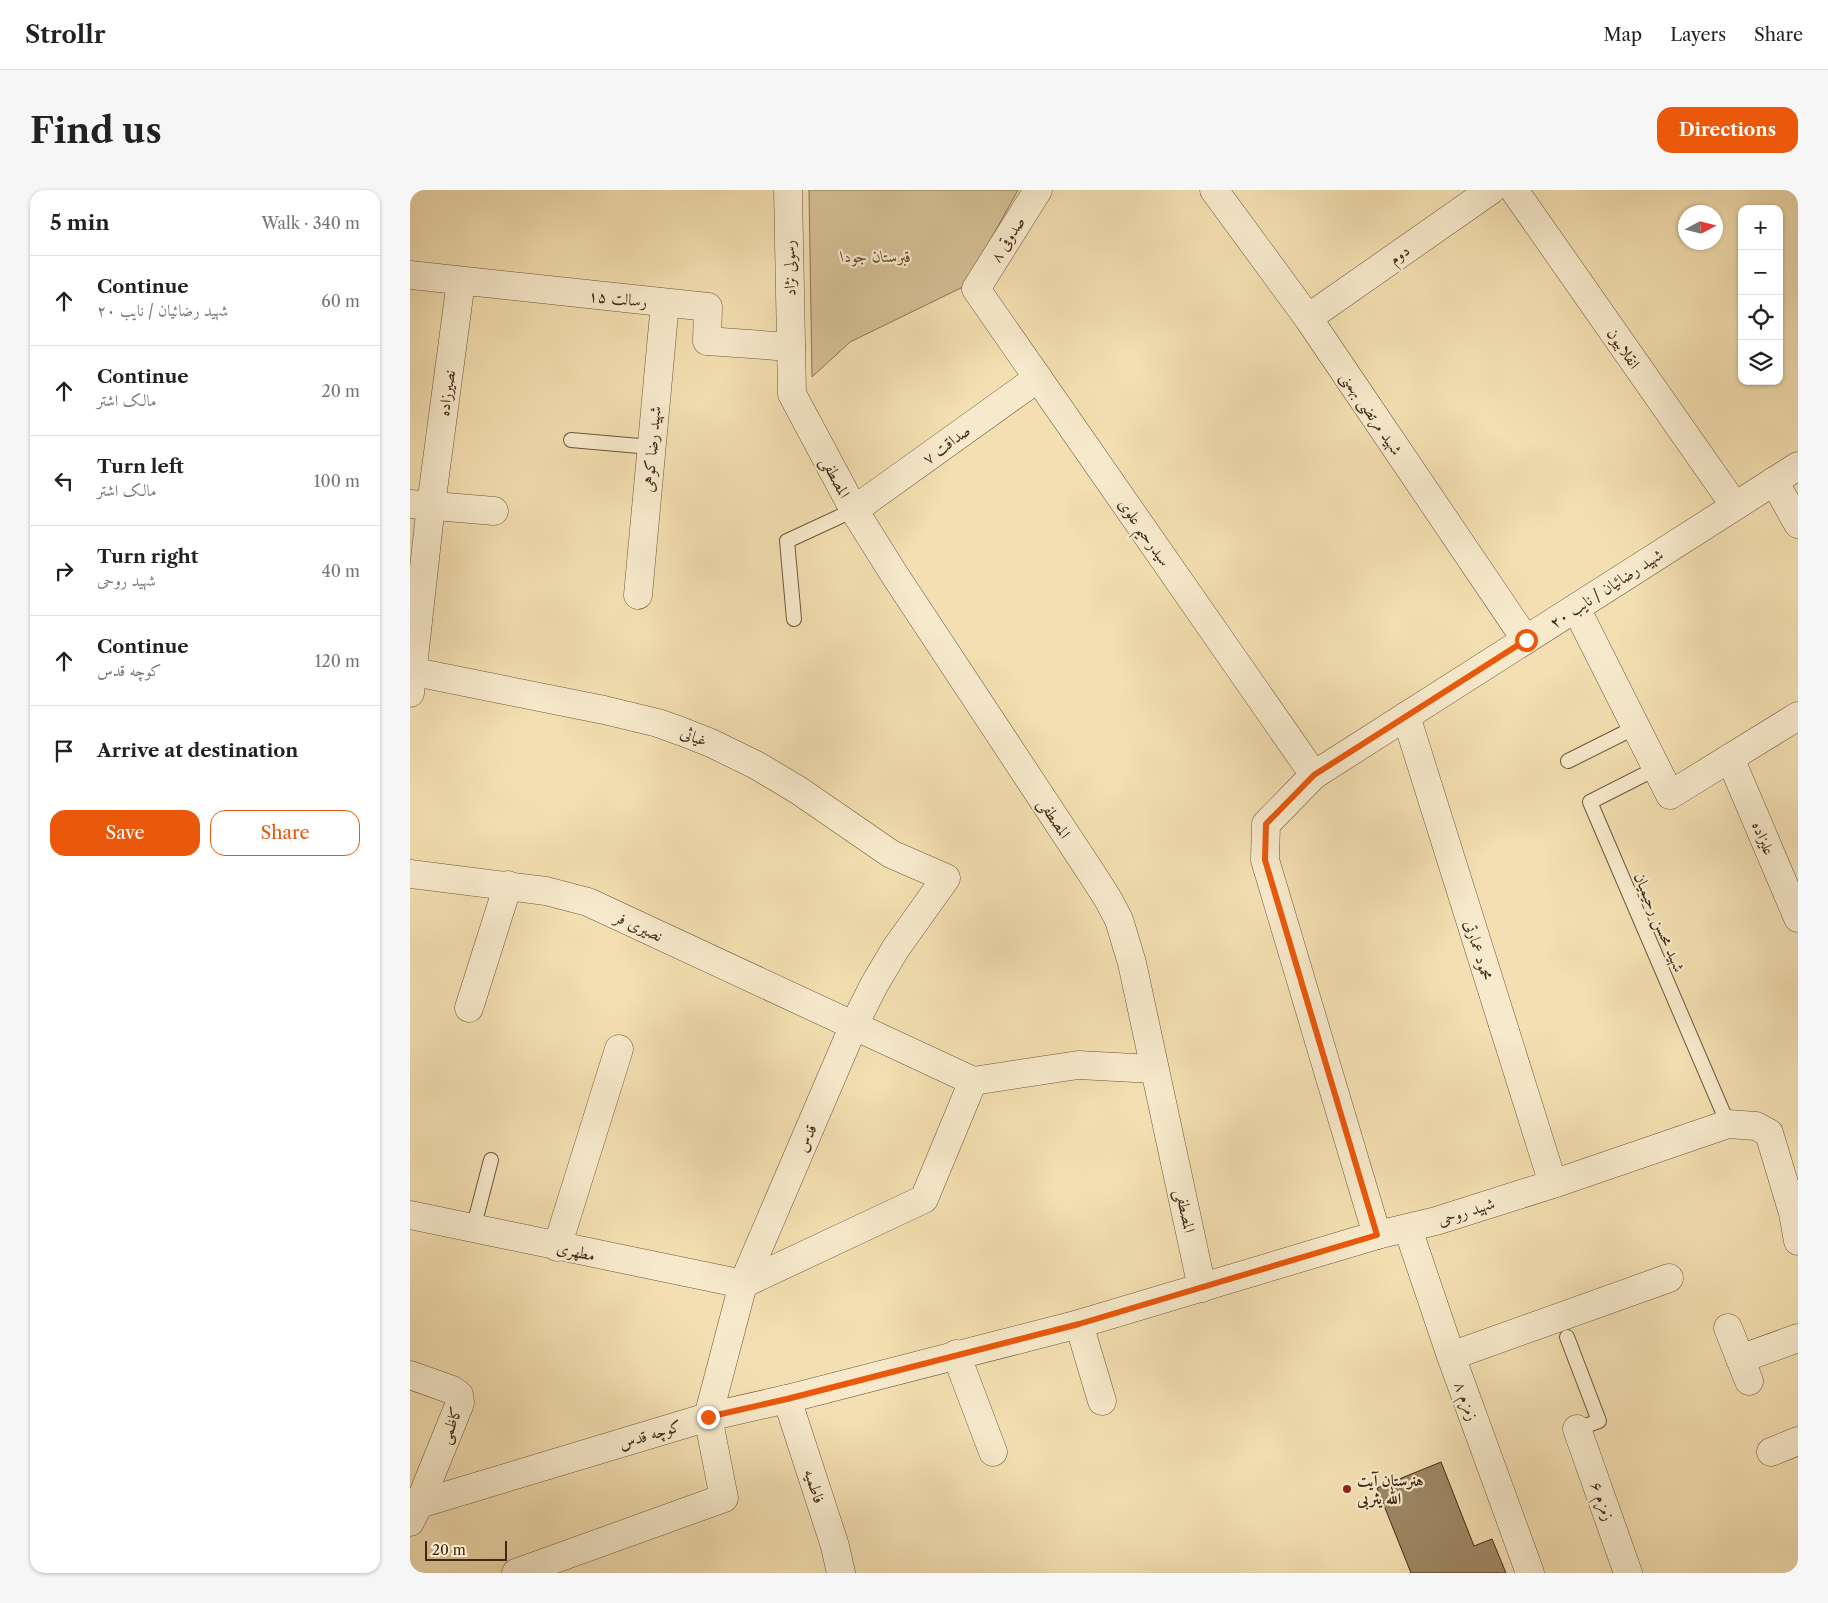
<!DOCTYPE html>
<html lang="en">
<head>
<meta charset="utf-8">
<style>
	:root { --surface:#fff; --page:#f6f6f6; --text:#222; --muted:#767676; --line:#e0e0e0; --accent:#ea580c }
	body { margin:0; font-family:"Libre Caslon Text",Amiri,serif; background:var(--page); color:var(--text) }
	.controls { position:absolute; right:15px; top:15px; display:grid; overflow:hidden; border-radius:10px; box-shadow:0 1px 4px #0004 }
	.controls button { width:45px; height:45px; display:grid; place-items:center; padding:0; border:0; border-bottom:1px solid var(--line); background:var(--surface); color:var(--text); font:25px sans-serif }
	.compass { position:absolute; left:1268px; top:15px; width:45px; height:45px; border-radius:50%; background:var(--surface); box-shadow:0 1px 4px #0004; rotate:83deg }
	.scale { position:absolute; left:15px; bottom:12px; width:82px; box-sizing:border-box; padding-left:5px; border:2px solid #412915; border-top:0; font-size:14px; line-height:18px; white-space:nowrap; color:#412915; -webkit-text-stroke:4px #f7eacc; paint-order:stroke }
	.stop { position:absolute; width:15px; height:15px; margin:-11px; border:4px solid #ea580c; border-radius:50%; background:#fff }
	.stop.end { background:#ea580c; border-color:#fff; box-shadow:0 1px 5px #0008 }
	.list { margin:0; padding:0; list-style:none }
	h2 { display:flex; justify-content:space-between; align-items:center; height:65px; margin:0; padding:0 20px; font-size:21px }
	h2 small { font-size:16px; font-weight:400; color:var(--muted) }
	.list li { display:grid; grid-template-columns:32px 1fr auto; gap:15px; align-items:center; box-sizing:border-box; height:90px; padding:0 20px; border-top:1px solid var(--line) }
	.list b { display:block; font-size:19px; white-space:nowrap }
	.list p { margin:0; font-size:16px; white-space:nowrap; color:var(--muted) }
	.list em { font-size:16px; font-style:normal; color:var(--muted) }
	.actions { display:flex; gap:10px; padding:15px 20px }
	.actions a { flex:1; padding:11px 0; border:1px solid var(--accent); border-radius:15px; text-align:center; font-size:18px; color:var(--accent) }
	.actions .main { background:var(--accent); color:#fff }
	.icon { flex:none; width:28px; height:28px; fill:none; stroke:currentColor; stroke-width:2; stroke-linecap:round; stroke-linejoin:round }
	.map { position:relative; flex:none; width:1388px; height:1383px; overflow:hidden; border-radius:15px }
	header { display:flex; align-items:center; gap:30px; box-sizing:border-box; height:70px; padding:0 25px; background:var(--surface); border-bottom:1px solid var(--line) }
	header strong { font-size:24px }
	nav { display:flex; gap:28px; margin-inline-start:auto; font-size:18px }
	.intro { display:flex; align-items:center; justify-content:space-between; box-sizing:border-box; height:120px; padding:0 30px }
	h1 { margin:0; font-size:35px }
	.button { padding:12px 22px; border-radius:15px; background:var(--accent); color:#fff; font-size:18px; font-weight:700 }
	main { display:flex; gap:30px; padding:0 30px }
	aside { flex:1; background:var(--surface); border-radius:15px; box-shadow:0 1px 4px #0004 }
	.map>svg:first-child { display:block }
	.green { fill:#d5c096; stroke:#8b7456 }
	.building { fill:#9e8866; stroke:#412915 }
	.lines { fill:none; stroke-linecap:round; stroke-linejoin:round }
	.lane-casing { stroke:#6e563c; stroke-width:16 }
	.street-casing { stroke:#6e563c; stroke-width:29 }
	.lane { stroke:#f7eacc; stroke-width:14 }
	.street { stroke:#f7eacc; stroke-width:28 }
	.route { stroke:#ea580c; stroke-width:6 }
	.poi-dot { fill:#8f2418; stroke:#f7eacc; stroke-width:2 }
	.labels { text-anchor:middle; stroke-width:4.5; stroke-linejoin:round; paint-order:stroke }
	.street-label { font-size:16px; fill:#412915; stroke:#f7eacc }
	.park-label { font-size:16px; font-style:italic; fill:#5f472f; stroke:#f7eacc }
	.poi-label { font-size:16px; font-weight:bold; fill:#412915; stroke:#f7eacc; text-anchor:start }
</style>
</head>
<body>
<header>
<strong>Strollr</strong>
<nav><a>Map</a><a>Layers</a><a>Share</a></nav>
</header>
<div class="intro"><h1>Find us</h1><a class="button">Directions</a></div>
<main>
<aside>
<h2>5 min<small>Walk · 340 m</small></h2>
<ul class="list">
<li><svg class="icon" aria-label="ahead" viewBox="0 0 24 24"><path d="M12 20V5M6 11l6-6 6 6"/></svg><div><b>Continue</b><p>شهید رضائیان / نایب ۲۰</p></div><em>60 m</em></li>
<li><svg class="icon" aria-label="ahead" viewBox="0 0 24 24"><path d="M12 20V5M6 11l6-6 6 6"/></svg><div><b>Continue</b><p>مالک اشتر</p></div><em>20 m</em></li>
<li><svg class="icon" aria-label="left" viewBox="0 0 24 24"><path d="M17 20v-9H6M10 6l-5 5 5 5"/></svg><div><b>Turn left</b><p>مالک اشتر</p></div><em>100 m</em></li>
<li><svg class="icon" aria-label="right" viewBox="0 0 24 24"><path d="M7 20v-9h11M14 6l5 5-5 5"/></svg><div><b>Turn right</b><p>شهید روحی</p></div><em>40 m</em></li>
<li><svg class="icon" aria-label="ahead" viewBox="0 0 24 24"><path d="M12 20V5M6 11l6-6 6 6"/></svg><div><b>Continue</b><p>کوچه قدس</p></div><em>120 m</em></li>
<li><svg class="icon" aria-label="arrive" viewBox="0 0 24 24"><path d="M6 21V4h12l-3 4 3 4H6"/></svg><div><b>Arrive at destination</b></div></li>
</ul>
<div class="actions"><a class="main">Save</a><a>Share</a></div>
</aside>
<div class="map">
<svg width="1388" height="1383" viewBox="0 0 1388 1383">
	<rect width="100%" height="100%" fill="#f3dfb1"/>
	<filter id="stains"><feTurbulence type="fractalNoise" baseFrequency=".004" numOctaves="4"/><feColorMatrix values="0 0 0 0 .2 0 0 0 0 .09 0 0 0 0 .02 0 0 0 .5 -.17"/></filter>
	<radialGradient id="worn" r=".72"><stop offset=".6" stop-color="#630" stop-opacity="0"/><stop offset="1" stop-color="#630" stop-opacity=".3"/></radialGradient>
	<!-- green -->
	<polygon class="green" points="399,0 608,0 555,96 440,152 402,187"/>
	<!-- building -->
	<polygon class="building" points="1031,1272 1064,1356 1082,1349 1096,1383 1001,1383 967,1298"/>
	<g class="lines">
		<!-- lane casing -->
		<g class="lane-casing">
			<g id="lane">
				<polyline points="161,250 241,257"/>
				<polyline points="384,429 377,351 444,320"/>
				<polyline points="1158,571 1226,537"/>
				<polyline points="1247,578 1180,612 1318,934"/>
				<polyline points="63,1039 81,970"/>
				<polyline points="1157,1147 1189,1231 1167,1239"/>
			</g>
		</g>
		<!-- street casing -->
		<g class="street-casing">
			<g id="street">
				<polyline points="378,0 382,204 444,320 484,384 682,684 698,709 709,730 722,773 792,1098"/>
				<polyline points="628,0 566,99 904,585"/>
				<polyline points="804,0 898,128 1116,450"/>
				<polyline points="1104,0 1325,316"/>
				<polyline points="0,85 298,117 297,151 381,157"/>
				<polyline points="898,128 1081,0"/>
				<polyline points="1364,291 1388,334"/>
				<polyline points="0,314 84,321"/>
				<polyline points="444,320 628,188"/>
				<polyline points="228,405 255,113"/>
				<polyline points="1166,418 1260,605 1388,526"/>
				<polyline points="0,481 194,520 248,533 273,542 301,553 346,575 388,600 481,664 536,688 486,758 464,795 444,835 333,1094 298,1227 314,1308 106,1383"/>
				<polyline points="0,503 21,315 51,91"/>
				<polyline points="996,526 1143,994"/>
				<polyline points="1320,568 1388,728"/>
				<polyline points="0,684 136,701 178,712 563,891 668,875 744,879"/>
				<polyline points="59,818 98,695"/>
				<polyline points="0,1025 333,1094 514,1009 563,891"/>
				<polyline points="998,1039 1041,1166 1120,1383"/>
				<polyline points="967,1045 855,670 856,634 904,585 1388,276"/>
				<polyline points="147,1057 209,859"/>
				<polyline points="669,1134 692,1211"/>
				<polyline points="1318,1138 1339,1191"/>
				<polyline points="546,1164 583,1262"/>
				<polyline points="1041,1166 1259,1088"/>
				<polyline points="1330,1169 1388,1148"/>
				<polyline points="0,1185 42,1200 49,1205 50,1213 9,1314 0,1332"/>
				<polyline points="377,1209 425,1356 431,1383"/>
				<polyline points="1167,1239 1218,1383"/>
				<polyline points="1361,1262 1388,1251"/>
				<polyline points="9,1314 298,1227 377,1209 669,1134 967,1045 1026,1031 1143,994 1318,934 1346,936 1359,943 1383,1023 1388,1051"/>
			</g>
		</g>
		<!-- lane -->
		<use href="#lane" class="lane"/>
		<!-- street -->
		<use href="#street" class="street"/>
	</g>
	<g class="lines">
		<!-- route -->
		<polyline class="route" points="298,1227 377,1209 669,1134 967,1045 855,670 856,634 904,585 1116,450"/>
	</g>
	<!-- markers -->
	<circle class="poi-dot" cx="937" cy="1299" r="5"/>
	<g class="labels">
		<!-- street labels -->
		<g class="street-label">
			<text transform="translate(597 49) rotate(-58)" y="6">صدوقی ۸</text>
			<text transform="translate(989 64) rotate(-35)" y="6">دوم</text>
			<text transform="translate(379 78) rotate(-91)" y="6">رسولی نژاد</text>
			<text transform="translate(208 108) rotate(6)" y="6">رسالت ۱۵</text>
			<text transform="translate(1214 158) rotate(55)" y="6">انقلابیون</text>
			<text transform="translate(36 203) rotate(-82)" y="6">نصیرزاده</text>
			<text transform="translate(962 223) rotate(56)" y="6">شهید مرتضی بهمنی</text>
			<text transform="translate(536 254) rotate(-36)" y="6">صداقت ۷</text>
			<text transform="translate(241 259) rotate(-85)" y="6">شهید رضا کوهی</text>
			<text transform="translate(426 287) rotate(62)" y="6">المصطفی</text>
			<text transform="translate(735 342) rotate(55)" y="6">سیدرحیم علوی</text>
			<text transform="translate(1196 398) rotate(-33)" y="6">شهید رضائیان / نایب ۲۰</text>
			<text transform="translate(284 546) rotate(22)" y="6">غیاثی</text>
			<text transform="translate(645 628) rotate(57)" y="6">المصطفی</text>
			<text transform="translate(1354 648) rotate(67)" y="6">علیزاده</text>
			<text transform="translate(1250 732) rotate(67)" y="6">شهید محسن رحیمیان</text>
			<text transform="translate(229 736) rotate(25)" y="6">نصیری فر</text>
			<text transform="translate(1069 760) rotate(73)" y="6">محمود عمارتی</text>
			<text transform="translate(396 948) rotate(-67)" y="6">قدس</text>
			<text transform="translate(776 1021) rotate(78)" y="6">المصطفی</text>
			<text transform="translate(1056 1021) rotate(-18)" y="6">شهید روحی</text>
			<text transform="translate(166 1061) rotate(12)" y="6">مطهری</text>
			<text transform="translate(1057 1211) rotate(70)" y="6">زمزم ۸</text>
			<text transform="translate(40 1235) rotate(-70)" y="6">کاظمی</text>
			<text transform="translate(240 1244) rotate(-17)" y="6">کوچه قدس</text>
			<text transform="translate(405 1296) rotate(72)" y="6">فاطمیه</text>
			<text transform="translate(1193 1311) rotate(70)" y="6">زمزم ۶</text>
		</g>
		<!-- park labels -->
		<g class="park-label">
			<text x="466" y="72">قبرستان جودا</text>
		</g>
		<!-- poi labels -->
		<g class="poi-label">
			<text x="947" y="1296">هنرستان آیت<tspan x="947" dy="18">الله یثربی</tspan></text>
		</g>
	</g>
	<rect width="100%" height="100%" filter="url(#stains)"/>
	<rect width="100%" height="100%" fill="url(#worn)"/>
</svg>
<div class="controls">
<button>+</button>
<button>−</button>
<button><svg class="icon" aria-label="locate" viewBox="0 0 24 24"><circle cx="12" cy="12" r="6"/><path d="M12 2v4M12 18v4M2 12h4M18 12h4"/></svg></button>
<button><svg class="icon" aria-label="layers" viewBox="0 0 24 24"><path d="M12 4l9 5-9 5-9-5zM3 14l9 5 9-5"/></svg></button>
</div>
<svg class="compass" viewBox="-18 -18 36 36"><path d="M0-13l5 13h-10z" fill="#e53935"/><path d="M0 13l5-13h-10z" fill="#767676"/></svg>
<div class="scale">20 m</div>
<div class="stop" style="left:1116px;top:450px"></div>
<div class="stop end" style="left:298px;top:1227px"></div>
</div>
</main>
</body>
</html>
